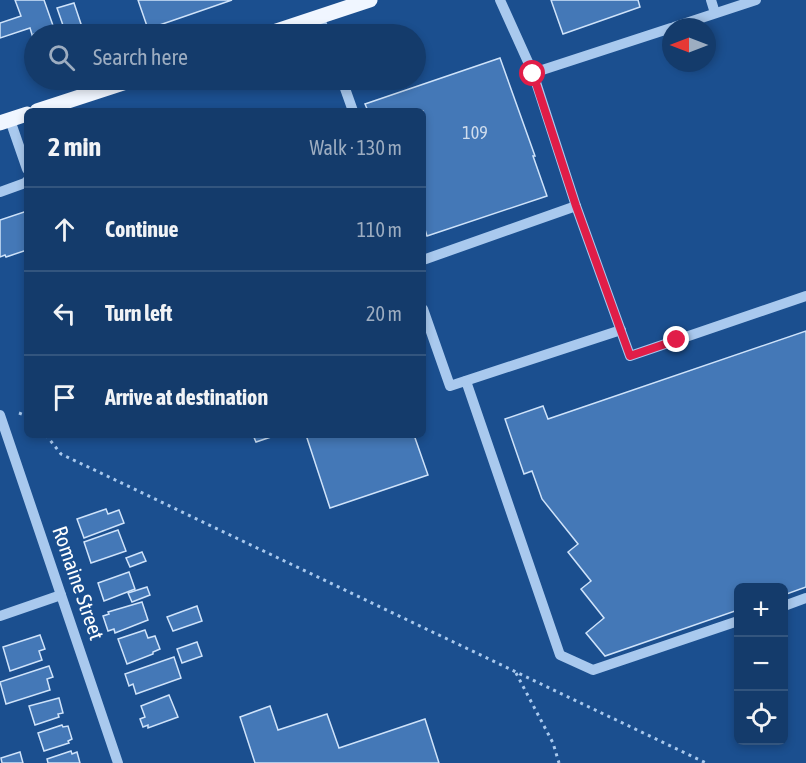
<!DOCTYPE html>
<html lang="en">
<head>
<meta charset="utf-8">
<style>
	:root { --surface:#143b6b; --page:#214673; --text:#f1f3f6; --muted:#9dadc1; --line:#33557e }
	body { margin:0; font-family:"Asap Condensed",sans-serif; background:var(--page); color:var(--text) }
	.controls { position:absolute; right:18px; bottom:18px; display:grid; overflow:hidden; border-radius:9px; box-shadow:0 3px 9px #0003 }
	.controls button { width:54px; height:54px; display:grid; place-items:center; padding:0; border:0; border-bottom:2px solid var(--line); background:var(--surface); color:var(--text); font:30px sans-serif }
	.compass { position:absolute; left:662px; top:18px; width:54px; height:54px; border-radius:50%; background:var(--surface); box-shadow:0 3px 9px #0003; rotate:270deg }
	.stop { position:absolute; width:18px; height:18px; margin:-14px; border:4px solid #e11d48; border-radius:50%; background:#fff }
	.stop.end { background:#e11d48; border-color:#fff; box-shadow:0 2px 6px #0008 }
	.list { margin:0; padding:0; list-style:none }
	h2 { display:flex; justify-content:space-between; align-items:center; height:78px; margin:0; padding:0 24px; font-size:26px }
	h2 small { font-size:20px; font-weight:400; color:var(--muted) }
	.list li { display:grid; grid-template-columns:39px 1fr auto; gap:18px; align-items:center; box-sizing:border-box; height:84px; padding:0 24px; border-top:2px solid var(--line) }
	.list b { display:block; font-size:22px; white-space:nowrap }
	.list em { font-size:20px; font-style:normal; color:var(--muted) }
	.icon { flex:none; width:33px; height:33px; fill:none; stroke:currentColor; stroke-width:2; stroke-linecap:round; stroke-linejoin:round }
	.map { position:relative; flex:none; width:806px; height:763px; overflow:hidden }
	.search { position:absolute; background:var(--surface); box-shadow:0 3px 9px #0003; left:24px; top:24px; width:402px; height:66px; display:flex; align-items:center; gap:15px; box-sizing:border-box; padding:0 21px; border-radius:33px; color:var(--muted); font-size:22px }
	.panel { position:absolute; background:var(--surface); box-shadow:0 3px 9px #0003; left:24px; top:108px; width:402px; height:330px; border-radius:9px }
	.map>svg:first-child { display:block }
	.building { fill:#4478b7; stroke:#cfe3fa; stroke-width:1.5 }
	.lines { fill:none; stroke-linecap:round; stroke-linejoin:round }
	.path { stroke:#a9c9ee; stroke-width:3; stroke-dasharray:3 4.5; stroke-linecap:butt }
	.minor { stroke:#a9c9ee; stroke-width:10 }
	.major { stroke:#f0f6ff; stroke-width:15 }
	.route { stroke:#e11d48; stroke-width:8 }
	.labels { text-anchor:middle; stroke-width:4.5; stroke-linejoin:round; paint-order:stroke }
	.number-label { font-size:18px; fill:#d0dded }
	.street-label { font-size:21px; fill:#fff; stroke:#1b4f8f }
</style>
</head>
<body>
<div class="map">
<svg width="806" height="763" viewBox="0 0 806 763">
	<rect width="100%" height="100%" fill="#1b4f8f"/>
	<!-- building -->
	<g class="building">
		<polygon points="15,0 44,0 56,34 34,34 34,41 30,28 0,38 0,23 21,16"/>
		<polygon points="138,0 232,0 148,29"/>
		<polygon points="551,0 638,0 640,7 563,34"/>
		<polygon points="74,3 83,30 87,29 89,34 66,34 57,8"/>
		<polygon points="500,58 535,156 533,156 547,196 427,236 423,223 423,111 368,111 365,104"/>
		<polygon points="27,211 27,250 6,257 5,255 0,257 0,220"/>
		<polygon points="806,331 806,587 784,595 784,588 738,588 738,610 605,656 586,633 604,618 581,589 591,581 568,552 578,544 542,499 532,471 524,474 505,419 543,406 548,419"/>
		<polygon points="253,435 277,435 256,442"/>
		<polygon points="306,435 414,435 428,475 330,508"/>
		<polygon points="106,509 108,514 119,510 124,523 84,538 77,519"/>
		<polygon points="118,530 126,551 91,563 84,542"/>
		<polygon points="142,552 146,561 130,567 126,558"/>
		<polygon points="129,572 135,589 104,601 98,583"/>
		<polygon points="147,587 150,595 132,602 128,593"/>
		<polygon points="142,602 148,620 115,633 114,629 108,631 103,616 109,614 108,612"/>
		<polygon points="197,606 202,621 173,631 167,617"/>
		<polygon points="145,630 148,638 155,636 160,649 153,652 153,654 127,664 118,639"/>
		<polygon points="40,635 45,649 39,651 42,660 10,671 3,647"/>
		<polygon points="197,642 202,656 182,663 177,649"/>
		<polygon points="174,657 181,678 136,694 133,684 129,686 125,674"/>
		<polygon points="49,666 53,677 47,679 50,690 6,704 0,682"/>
		<polygon points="169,695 178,717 148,728 148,725 143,727 140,719 145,717 141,706"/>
		<polygon points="59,698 63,713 58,714 59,717 35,725 29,706"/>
		<polygon points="270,706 278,730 327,714 339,748 425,719 439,763 255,763 240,717"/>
		<polygon points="62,725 63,727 68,726 72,739 68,741 69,743 44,751 38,733"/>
		<polygon points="71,751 72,754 77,752 80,763 48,763 47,759"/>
		<polygon points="20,752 23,763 2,763 1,758"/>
	</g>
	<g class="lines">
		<!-- path -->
		<g class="path">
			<polyline points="19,413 27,416"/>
			<polyline points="46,435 61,454 706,763"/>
			<polyline points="516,673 553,743 559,763"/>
		</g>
		<!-- minor -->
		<g class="minor">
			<polyline points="500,0 533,73 576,206 630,356 806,296"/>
			<polyline points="711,0 715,13"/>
			<polyline points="319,17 326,34"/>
			<polyline points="674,27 756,0"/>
			<polyline points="533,73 671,28"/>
			<polyline points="342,80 353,111"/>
			<polyline points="10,120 27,169"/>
			<polyline points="0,192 25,183 27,181"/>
			<polyline points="423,260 576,206"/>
			<polyline points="423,309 450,386 621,330"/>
			<polyline points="466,381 560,655 593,670 738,621"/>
			<polyline points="0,415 118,763"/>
			<polyline points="784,606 806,598"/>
			<polyline points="0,616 61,595"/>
		</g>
		<!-- major -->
		<g class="major">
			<polyline points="267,34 370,0"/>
			<polyline points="37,111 132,80"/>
			<polyline points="0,123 27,114"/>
		</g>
	</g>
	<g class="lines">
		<!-- route -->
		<polyline class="route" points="533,74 576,206 630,356 677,340"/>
	</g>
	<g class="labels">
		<!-- number labels -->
		<g class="number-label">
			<text x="475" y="139">109</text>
		</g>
		<!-- street labels -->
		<g class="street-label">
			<text transform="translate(78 583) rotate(71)" y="7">Romaine Street</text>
		</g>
	</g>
</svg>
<div class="controls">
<button>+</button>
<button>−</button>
<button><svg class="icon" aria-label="locate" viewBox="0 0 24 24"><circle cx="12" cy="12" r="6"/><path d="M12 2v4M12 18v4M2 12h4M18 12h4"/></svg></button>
</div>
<svg class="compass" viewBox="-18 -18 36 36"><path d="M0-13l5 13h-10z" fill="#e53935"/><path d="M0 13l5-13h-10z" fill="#9dadc1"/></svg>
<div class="stop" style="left:533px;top:74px"></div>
<div class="stop end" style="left:677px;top:340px"></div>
<div class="search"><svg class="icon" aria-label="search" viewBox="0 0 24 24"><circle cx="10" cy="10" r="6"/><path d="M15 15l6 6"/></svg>Search here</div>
<section class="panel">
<h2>2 min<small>Walk · 130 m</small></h2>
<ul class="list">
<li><svg class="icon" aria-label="ahead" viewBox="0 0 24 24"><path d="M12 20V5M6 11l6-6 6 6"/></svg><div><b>Continue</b></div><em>110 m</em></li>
<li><svg class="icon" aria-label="left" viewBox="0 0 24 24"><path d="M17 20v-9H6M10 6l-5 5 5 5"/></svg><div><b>Turn left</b></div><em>20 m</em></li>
<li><svg class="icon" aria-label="arrive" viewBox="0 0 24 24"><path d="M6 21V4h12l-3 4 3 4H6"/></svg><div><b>Arrive at destination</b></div></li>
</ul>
</section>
</div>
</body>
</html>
